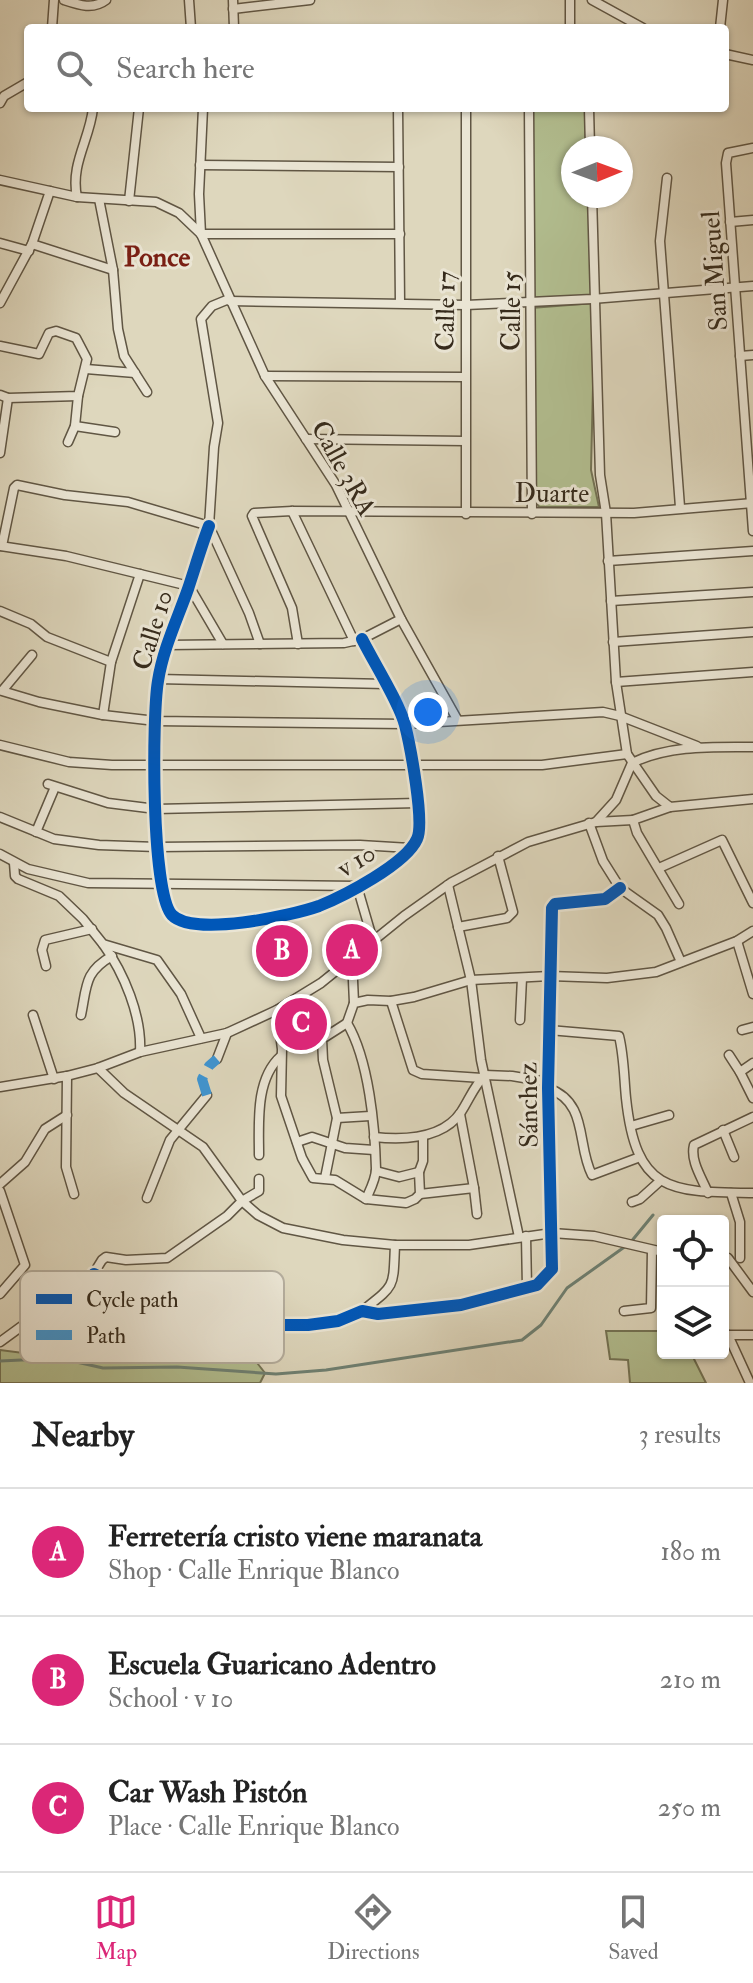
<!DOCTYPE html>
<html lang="en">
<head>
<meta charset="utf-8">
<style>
	:root { --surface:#fff; --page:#f2f2f2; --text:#222; --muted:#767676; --line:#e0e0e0; --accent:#db2777 }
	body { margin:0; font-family:"IM FELL Double Pica",serif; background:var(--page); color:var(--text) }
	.controls { position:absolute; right:24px; bottom:24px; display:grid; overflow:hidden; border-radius:8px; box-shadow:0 2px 6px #0004 }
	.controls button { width:72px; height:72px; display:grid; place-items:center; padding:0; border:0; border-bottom:2px solid var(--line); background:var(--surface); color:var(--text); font:40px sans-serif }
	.compass { position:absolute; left:561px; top:136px; width:72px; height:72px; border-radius:50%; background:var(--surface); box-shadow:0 2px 6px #0004; rotate:89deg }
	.you { position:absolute; left:428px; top:712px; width:28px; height:28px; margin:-20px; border:6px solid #fff; border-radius:50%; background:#1a73e8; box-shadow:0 0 0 12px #1a73e833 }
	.badge { display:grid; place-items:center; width:52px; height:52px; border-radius:50%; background:var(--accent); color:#fff; font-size:26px; font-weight:700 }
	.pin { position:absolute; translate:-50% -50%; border:4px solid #fff; box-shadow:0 2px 8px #0006 }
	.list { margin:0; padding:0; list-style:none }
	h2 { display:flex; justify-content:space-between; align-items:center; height:104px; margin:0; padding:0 32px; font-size:34px }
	h2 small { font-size:26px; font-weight:400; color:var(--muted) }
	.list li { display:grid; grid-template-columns:52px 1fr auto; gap:24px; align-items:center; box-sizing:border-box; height:128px; padding:0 32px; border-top:2px solid var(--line) }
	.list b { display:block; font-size:30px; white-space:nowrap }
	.list p { margin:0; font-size:26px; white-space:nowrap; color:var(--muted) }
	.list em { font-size:26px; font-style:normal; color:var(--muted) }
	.icon { flex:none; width:44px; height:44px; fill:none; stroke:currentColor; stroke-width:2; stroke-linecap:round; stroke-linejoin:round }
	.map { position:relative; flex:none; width:753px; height:1383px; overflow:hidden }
	.search { position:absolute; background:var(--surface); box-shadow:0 2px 6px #0004; left:24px; right:24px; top:24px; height:88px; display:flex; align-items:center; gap:20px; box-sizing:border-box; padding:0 28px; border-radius:8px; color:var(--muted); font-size:30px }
	.sheet { height:488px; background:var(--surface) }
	nav { display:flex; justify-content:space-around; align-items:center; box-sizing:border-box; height:112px; border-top:2px solid var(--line); background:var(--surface); font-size:22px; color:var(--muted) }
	nav a { display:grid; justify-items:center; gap:4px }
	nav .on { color:var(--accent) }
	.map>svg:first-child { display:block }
	.green { fill:#b2be90; stroke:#747456; stroke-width:2 }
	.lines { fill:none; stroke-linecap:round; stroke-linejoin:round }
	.stream { stroke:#6e8174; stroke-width:3 }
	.minor-casing { stroke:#605644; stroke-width:11 }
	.minor { stroke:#eae5d4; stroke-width:8 }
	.quiet { stroke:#3e96d4; stroke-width:10; stroke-dasharray:20 10; stroke-linecap:butt }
	.cycleway-casing { stroke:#eae5d4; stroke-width:17 }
	.cycleway { stroke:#0057b8; stroke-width:12 }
	.labels { text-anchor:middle; stroke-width:6; stroke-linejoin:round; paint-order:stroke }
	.street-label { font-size:26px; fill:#362b1c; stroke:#eae5d4 }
	.neighbourhood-label { font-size:28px; font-weight:bold; fill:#7a1f14; stroke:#eae5d4 }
	.key { fill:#eae5d4; stroke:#b4ad9d; stroke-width:2 }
	.key-label { font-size:22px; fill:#362b1c }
</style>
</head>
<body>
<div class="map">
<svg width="753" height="1383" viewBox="0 0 753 1383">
	<rect width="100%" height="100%" fill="#ded7bd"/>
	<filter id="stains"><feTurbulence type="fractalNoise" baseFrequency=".0025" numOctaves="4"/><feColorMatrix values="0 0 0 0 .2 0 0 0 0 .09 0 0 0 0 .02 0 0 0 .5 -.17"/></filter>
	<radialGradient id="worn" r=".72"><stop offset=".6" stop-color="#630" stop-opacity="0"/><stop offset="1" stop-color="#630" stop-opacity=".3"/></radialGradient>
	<!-- green -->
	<g class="green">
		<polygon points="529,108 589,108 589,148 573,148 573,196 590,196 592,299 532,303"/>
		<polygon points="595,303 591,470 599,507 539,507 532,491 531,308"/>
		<polygon points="44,1326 66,1332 90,1353 121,1362 151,1331 179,1331 254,1359 265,1373 260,1383 0,1383 0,1350 23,1353"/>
		<polygon points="606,1331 663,1331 663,1353 691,1353 706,1383 630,1383 628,1360 610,1359"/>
	</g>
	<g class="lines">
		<!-- stream -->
		<polyline class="stream" points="0,1361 43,1359 72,1361 103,1368 177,1367 276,1374 326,1370 522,1340 541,1325 567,1288 630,1243 653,1215"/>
		<!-- minor casing -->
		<g class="minor-casing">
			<g id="minor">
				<path d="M64 0C79 5 93 10 106 0"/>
				<polyline points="189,0 191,28"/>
				<polyline points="233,0 234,28"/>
				<polyline points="570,0 570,28"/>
				<polyline points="592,0 643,28"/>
				<polyline points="233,9 310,0"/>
				<polyline points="52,28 54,0"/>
				<polyline points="720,28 723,0"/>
				<polyline points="725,54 753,60"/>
				<polyline points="0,103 4,96 28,82"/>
				<polyline points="203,108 199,194 201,234 265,376 336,485 401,619 457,719"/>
				<polyline points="398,108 400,302"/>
				<polyline points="466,108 466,514"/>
				<polyline points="529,108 532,514"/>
				<polyline points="589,108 590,148"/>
				<polyline points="753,148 728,153 726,163 753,531"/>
				<polyline points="200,165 399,167"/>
				<polyline points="667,178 660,241 680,507"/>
				<polyline points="0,180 77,197 156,202 179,213 200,233"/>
				<polyline points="592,196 600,475 606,513 616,682 627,754 656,796 670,807 753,799"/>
				<path d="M77 197C70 164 90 139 93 108"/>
				<polyline points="99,199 113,270 118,329 124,356 147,392"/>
				<polyline points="129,201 139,108"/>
				<polyline points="730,222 753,220"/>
				<polyline points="201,234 400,234"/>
				<polyline points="0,243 29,251"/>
				<polyline points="32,244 113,270"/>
				<polyline points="229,299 212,306 201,319 218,423 214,447 209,526 249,613 260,644"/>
				<polyline points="230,301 466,305 592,299 753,286"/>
				<polyline points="0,303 32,244 50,191"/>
				<polyline points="0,346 39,354 49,333 56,331 76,338 87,359 78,396 8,398 0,395"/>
				<polyline points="740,356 753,355"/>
				<polyline points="86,369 135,373"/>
				<polyline points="265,376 465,377"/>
				<polyline points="75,426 115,432"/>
				<polyline points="306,439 465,441"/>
				<polyline points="68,442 75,426 78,396"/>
				<polyline points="0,453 8,398"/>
				<polyline points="292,511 354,641"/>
				<path d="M209 526C201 547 195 568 188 589 177 620 163 649 158 681 152 716 151 893 172 915 193 937 291 916 319 906 344 896 406 864 417 839 425 823 410 745 405 725 399 702 374 663 362 639"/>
				<polyline points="0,546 66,556 189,586 223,644"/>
				<polyline points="2,546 14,488 17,485 65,495 128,502 209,526"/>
				<polyline points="608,561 753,551"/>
				<polyline points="611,601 753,592"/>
				<polyline points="0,611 31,624 47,637 111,662"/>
				<polyline points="613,642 753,632"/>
				<polyline points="298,644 292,608 252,516 254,513 292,511 634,513 753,503"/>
				<polyline points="167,645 344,643 362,639 401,619"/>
				<polyline points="32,655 2,691 39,702 103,715 156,721 405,724 603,712 620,716 697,746"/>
				<polyline points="158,679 385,684"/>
				<polyline points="616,682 753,672"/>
				<polyline points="103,715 111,662 140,574"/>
				<polyline points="0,745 69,762 112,765 542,765 627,754"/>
				<path d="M632 763C669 745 712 747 753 747"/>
				<polyline points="48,784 108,803 156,809 418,803"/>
				<polyline points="670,807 633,820 637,833 679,904"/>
				<polyline points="0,817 54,839 99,845 157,847 360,845 410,848"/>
				<polyline points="596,822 633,820"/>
				<polyline points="589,823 603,861 620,888 658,915 666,928 681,962"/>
				<polyline points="36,832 55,787"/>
				<polyline points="0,854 28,869 88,883 357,886 373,941"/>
				<polyline points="14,863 15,876 18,879 59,896 83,919 103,944 157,960 181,994 201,1038"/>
				<polyline points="659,868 722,840 753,903"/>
				<polyline points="448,885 471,980 481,1060 519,1237"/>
				<polyline points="458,927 507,918 513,912 498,856"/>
				<polyline points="737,941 753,994"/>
				<path d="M103 944C124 973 142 1016 140 1052"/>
				<polyline points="352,958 354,1003"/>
				<polyline points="46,966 42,950 45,940 92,929"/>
				<polyline points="391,1001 413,1070 422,1074 482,1078"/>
				<polyline points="277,1010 282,1049 281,1096 302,1158 313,1178 335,1180 366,1199 406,1203 415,1199 420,1194 419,1172 423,1161 423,1136"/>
				<polyline points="33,1015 54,1079"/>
				<path d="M81 1015C87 986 84 972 112 956"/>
				<polyline points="520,1020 522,978"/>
				<path d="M347 1023C369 1060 375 1127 376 1169 376 1179 370 1190 366 1199"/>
				<path d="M549 1030 619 1036C624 1056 624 1078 626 1098 636 1193 670 1192 753 1193"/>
				<polyline points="742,1030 753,1027"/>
				<polyline points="729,1055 740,1072 753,1063"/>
				<polyline points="217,1059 227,1033"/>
				<polyline points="98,1068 124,1093 203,1147 242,1201 258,1215 283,1228 343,1240 395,1245 469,1245 552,1233 594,1236 663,1252"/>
				<polyline points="740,1072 753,1098"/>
				<polyline points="67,1076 66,1167 74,1194"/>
				<polyline points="0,1087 67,1076 98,1068 140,1052 227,1033 277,1010 321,983 404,916 452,882 528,842 596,822 616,800 632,763"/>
				<path d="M548 1088C589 1103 576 1144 592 1175L640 1157"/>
				<polyline points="337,1118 370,1116"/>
				<polyline points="631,1126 669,1115"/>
				<polyline points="723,1130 734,1157"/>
				<path d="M374 1137C403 1140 443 1139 461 1112 469 1100 474 1086 485 1075L512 1076 548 1082"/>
				<polyline points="297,1142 312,1137 345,1148 374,1150"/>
				<path d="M259 1155C259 1123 255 1079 281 1056"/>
				<polyline points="376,1171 399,1177 419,1172"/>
				<polyline points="325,1178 337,1118 323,1060 322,1039 347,1023 354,1003 368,1000 391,1001 414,997 471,980 550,976 607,978 656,972 737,941 753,931"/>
				<polyline points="0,1184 25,1162 45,1129 67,1115"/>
				<polyline points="474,1188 477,1214"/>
				<polyline points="0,1191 25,1265 0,1294"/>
				<path d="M708 1193C702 1178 690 1161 694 1145L753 1117"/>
				<polyline points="731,1193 740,1222 740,1258"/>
				<polyline points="420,1194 474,1188 460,1114"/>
				<polyline points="147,1198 170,1140 207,1095"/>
				<polyline points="632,1202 640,1199 660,1181"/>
				<polyline points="526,1236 527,1288"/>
				<polyline points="728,1258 753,1292"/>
				<polyline points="94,1274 125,1291 213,1319 260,1325 308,1325 338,1321 362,1311 378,1314 461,1305 537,1285 552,1269 548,1088 552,908 555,904 605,899 620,888"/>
				<path d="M362 1311C396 1284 393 1289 395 1245"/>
				<polyline points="624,1311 651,1308 652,1251"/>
				<polyline points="726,1335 753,1335"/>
				<polyline points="728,1335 750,1383"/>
				<polyline points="0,1342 37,1315 75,1293 89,1281 102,1260 106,1257 126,1260 167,1258 227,1216 242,1201 259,1191 259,1179"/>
			</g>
		</g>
		<!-- minor -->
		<use href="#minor" class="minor"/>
		<!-- quiet -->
		<polyline class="quiet" points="207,1095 202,1079 209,1066 217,1059"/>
		<!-- cycleway casing -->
		<g class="cycleway-casing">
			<g id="cycleway">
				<path d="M209 526C201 547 195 568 188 589 177 620 163 649 158 681 152 716 151 893 172 915 193 937 291 916 319 906 344 896 406 864 417 839 425 823 410 745 405 725 399 702 374 663 362 639"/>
				<polyline points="94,1274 125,1291 213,1319 260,1325 308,1325 338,1321 362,1311 378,1314 461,1305 537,1285 552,1269 548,1088 552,908 555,904 605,899 620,888"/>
			</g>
		</g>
		<!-- cycleway -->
		<use href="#cycleway" class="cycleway"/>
	</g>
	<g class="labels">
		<!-- street labels -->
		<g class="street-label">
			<text transform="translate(714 271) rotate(-94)" y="9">San Miguel</text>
			<text transform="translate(445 311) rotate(-89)" y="9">Calle 17</text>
			<text transform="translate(511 311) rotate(-90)" y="9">Calle 15</text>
			<text transform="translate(344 468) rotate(61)" y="9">Calle 3RA</text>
			<text x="552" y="502">Duarte</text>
			<text transform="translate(152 630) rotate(-73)" y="9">Calle 10</text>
			<text transform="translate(356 860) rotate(-31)" y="9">v 10</text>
			<text transform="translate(528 1105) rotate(-91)" y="9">Sánchez</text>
		</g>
		<!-- neighbourhood labels -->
		<g class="neighbourhood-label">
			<text x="157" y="266">Ponce</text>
		</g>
	</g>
	<!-- legend -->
	<rect x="20" y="1271" width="264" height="92" rx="12" class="key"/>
	<rect x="36" y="1294" width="36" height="10" fill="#0057b8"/>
	<rect x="36" y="1330" width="36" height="10" fill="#3e96d4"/>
	<g class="key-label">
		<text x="86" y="1307">Cycle path</text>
		<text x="86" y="1343">Path</text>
	</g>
	<rect width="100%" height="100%" filter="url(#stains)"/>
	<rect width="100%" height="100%" fill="url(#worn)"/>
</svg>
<div class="controls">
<button><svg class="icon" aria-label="locate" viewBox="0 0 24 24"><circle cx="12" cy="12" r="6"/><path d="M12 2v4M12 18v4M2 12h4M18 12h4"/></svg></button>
<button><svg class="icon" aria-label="layers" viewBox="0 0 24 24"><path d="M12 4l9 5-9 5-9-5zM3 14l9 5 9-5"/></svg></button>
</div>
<svg class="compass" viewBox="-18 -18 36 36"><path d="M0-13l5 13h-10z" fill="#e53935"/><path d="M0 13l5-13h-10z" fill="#767676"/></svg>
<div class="you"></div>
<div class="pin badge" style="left:352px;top:950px">A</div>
<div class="pin badge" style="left:282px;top:951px">B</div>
<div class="pin badge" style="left:301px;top:1024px">C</div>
<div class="search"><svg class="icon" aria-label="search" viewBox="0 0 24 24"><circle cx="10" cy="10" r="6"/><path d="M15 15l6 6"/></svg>Search here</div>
</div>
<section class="sheet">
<h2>Nearby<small>3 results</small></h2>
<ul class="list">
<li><span class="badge">A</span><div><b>Ferretería cristo viene maranata</b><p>Shop · Calle Enrique Blanco</p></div><em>180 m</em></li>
<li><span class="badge">B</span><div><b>Escuela Guaricano Adentro</b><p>School · v 10</p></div><em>210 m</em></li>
<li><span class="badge">C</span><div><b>Car Wash Pistón</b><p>Place · Calle Enrique Blanco</p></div><em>250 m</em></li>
</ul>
</section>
<nav>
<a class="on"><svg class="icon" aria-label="map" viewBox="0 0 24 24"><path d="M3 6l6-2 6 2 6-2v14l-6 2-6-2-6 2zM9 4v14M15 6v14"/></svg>Map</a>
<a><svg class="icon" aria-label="directions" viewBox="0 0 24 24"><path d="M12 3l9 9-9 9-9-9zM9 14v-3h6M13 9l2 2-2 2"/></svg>Directions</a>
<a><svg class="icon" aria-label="saved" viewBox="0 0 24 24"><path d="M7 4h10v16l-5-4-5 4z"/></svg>Saved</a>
</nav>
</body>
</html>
